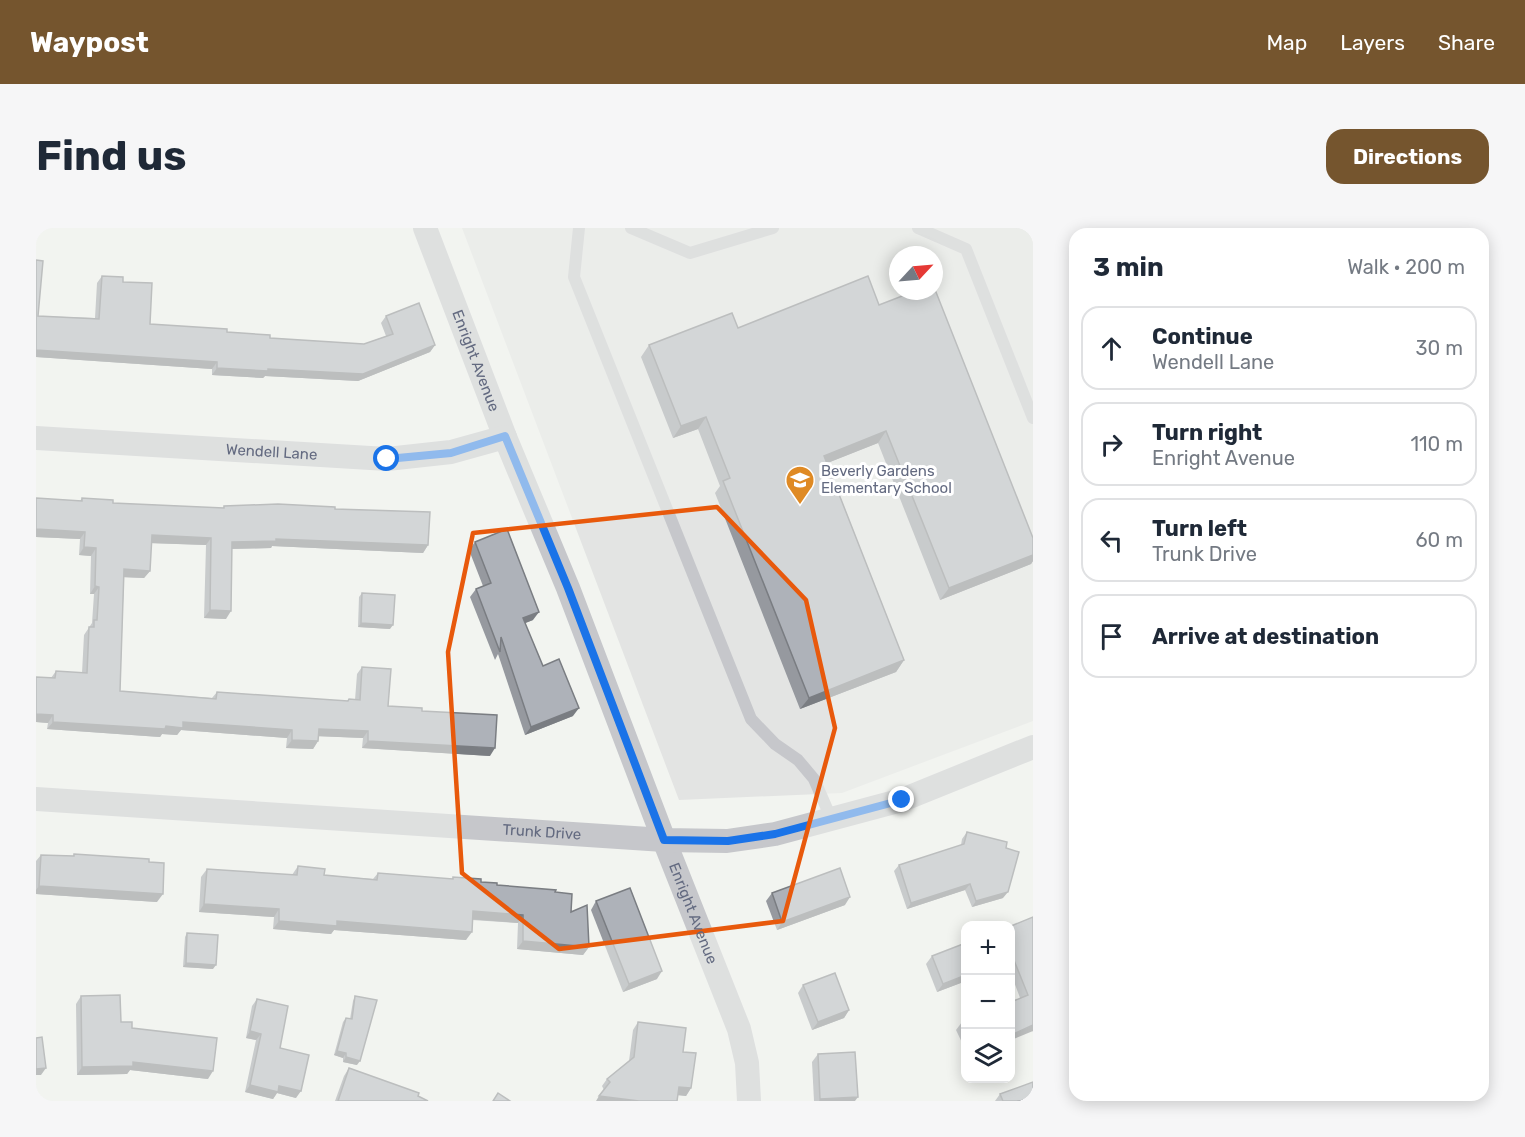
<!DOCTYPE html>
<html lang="en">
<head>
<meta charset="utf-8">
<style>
	:root { --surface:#fff; --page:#f6f6f7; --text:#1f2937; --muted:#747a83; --line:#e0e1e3; --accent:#75552e }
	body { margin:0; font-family:Rubik,sans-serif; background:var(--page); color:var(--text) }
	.controls { position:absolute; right:18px; bottom:18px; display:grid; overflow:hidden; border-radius:12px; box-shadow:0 3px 15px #0003 }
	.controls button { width:54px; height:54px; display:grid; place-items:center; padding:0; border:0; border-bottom:2px solid var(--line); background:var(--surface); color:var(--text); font:30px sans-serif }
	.compass { position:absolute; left:853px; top:18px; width:54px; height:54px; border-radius:50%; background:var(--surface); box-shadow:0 3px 15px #0003; rotate:64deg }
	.stop { position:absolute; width:18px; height:18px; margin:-14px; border:4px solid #1a73e8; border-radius:50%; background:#fff }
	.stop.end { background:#1a73e8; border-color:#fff; box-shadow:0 2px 6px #0008 }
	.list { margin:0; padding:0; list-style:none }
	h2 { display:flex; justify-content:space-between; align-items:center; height:78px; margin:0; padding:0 24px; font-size:26px }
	h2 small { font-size:20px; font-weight:400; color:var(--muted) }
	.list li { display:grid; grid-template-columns:39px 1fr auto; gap:18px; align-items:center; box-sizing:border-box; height:84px; margin:0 12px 12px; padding:0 12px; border:2px solid var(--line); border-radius:18px }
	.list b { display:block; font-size:22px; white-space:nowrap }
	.list p { margin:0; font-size:20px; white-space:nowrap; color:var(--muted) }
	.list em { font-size:20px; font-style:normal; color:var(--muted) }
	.icon { flex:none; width:33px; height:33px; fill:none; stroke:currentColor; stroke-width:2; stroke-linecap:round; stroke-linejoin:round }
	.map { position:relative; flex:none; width:997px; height:873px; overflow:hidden; border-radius:18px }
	header { display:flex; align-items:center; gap:36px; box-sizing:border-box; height:84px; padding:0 30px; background:var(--accent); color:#fff }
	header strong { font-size:28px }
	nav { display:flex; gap:33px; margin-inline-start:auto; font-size:21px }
	.intro { display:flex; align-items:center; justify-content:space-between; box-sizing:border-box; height:144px; padding:0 36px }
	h1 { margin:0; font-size:42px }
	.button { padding:15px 27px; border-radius:18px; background:var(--accent); color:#fff; font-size:21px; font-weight:700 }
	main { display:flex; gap:36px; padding:0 36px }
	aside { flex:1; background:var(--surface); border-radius:18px; box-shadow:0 3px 15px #0003 }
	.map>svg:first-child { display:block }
	.built { fill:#e3e4e3; fill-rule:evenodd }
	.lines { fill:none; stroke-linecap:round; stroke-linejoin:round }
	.lane { stroke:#c6c7cb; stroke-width:12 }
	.street { stroke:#c6c7cb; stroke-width:24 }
	.wall { fill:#96999f }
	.shaded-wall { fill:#7a7d82 }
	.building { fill:#aeb2b9; stroke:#7a7d82; stroke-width:1.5 }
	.route { stroke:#1a73e8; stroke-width:8 }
	.marked { fill:none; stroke:#e8590c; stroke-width:4.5; stroke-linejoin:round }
	.labels { text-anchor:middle; stroke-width:6; stroke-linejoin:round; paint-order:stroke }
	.street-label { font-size:15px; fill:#636a80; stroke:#fff }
	.poi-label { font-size:15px; fill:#636a80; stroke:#fff; text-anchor:start }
</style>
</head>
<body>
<header>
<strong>Waypost</strong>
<nav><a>Map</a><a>Layers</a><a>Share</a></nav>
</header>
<div class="intro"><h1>Find us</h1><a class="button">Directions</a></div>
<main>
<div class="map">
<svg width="997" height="873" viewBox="0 0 997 873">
	<rect width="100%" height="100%" fill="#f2f4f0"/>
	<!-- built -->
	<path class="built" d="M426 0H997V493L806 565 643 572ZM862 27H898V63H862Z"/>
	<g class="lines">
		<!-- lane -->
		<g class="lane">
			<polyline points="543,0 538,49 715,491 739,516 762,532 778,551 795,590"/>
			<polyline points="595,0 654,25 737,0"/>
			<polyline points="882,0 930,21 997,190"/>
		</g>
		<!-- street -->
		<g class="street">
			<path id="s1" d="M389 0 469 209 532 360 628 612 703 801 711 835 713 873"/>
			<path id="s2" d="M0 210 351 231 415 224 469 209"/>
			<path id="s3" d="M0 571 628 612 691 613 739 606 866 572 997 519"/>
		</g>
	</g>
	<!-- wall -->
	<g class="wall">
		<polygon points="0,32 2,88 59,90 61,55 66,48 87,54 114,96 191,104 234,110 328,116 350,108 345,95 350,88 399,117 394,124 322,153 229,148 227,150 176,147 176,141 0,129"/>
		<polygon points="843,77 997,310 997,333 995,336 904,372 842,215 791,235 868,432 860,444 764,481 679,265 684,258 662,201 637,210 605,129 613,117 702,100"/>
		<polygon points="0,270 44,273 46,270 77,275 187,280 188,278 299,281 392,317 387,325 236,318 235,320 196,321 190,391 168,390 170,317 115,315 114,343 108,350 88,349 84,463 176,470 181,464 311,473 313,471 319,472 321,446 326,439 352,478 386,483 454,528 326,520 327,510 282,508 282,513 277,521 250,520 251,510 145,502 141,507 126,506 124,509 11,501 12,495 0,494 0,449 15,450 20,443 46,445 48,407 56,395 58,366 54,366 55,328 43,327 44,311 0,309"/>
		<polygon points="439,314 497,392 489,395 507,438 537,488 489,507 462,426 459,432 434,369 440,361 447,358 433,322"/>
		<polygon points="326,365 354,401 322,399 323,369"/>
		<polygon points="931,604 970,620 967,670 936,679 929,662 871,681 858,643 863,637 925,617 926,611"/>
		<polygon points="38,626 113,634 121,674 0,666 0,633 5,627 37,628"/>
		<polygon points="262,638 288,647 337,651 342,645 416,651 417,649 461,657 519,664 535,684 553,719 547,727 481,721 482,695 436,692 430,712 298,702 295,706 237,701 238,689 163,684 165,649 171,641 256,647"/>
		<polygon points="736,665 809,677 741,702 730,673"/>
		<polygon points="560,673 621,751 587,764 555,682"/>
		<polygon points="997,690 997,804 975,746 975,698"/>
		<polygon points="151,705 177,741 147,739 149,709"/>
		<polygon points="930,723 930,753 901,764 890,736 896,728"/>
		<polygon points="767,757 813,782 808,790 776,802 762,765"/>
		<polygon points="45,768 85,794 96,800 172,851 94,842 91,846 41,847 40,776"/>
		<polygon points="319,768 321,837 307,834 307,830 298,827 307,794 310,790 314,791 317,773"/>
		<polygon points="221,771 244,820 260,870 241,865 237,871 209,864 220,812 210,810 216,778"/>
		<polygon points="930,793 930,823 920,802 926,794"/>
		<polygon points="602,794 647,824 655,860 650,868 568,862 566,858 571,851 593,833 597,802"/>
		<polygon points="782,826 819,873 778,873 776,834"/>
		<polygon points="313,840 382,868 392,873 299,873 308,848"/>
		<polygon points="964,866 997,873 959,873"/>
	</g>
	<!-- shaded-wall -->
	<g class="shaded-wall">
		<polygon points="399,117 394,124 322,153 229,148 227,150 176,147 181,140 232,141"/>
		<polygon points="0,122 181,134 176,141 0,129"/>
		<polygon points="670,189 662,201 637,210 645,198"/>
		<polygon points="850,203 842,215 779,240 788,228"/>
		<polygon points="0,301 49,304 44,311 0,309"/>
		<polygon points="116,307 175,310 170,317 111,315"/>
		<polygon points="240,311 392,317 387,325 236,318 235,320 191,321 196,314"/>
		<polygon points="48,319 60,320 55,328 43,327"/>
		<polygon points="997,327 997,333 995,336 904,372 913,360"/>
		<polygon points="88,341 114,343 108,350 83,349"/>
		<polygon points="59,358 63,359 58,366 54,366"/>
		<polygon points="174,382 195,383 190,391 168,390"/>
		<polygon points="503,384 497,392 482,398 487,390"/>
		<polygon points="325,395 357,397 354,401 322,399"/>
		<polygon points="868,432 860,444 764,481 773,470"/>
		<polygon points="543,480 537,488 489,507 495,499"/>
		<polygon points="0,486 17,487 12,495 0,494"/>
		<polygon points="17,494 130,498 147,494 256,502 251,510 145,502 141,507 126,506 124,509 11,501"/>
		<polygon points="283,501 332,503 327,510 277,508"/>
		<polygon points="256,512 282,513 277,521 250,520"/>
		<polygon points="332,513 459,520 454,528 326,520"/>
		<polygon points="934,656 929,662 871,681 875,675"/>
		<polygon points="3,658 127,666 121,674 0,666 0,662"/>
		<polygon points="972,664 967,670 936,679 940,673"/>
		<polygon points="814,669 809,677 741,702 746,694"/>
		<polygon points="168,676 243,681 238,689 163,684"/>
		<polygon points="437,683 487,687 482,695 431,691"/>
		<polygon points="243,693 301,693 436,704 430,712 298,702 295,706 237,701"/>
		<polygon points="487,713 553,719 547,727 481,721"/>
		<polygon points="150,735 180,737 177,741 147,739"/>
		<polygon points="626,743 621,751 587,764 593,756"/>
		<polygon points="930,747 930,753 901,764 907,756"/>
		<polygon points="813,782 808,790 776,802 782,794"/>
		<polygon points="997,797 997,803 975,812 975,807"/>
		<polygon points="214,803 225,806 220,812 210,810"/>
		<polygon points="301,823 310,825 307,830 298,827"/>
		<polygon points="310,829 324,833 321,837 307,834"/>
		<polygon points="97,834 177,843 172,851 94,842 91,846 41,847 46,839"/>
		<polygon points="10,840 5,847 0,847 0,841"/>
		<polygon points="214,857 243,858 265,863 260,870 241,865 237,871 209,864"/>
		<polygon points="643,859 655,860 650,868 637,866"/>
		<polygon points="563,868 603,873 560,873"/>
		<polygon points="822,869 819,873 783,873 784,871"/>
	</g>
	<!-- building -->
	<g class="building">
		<polygon points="0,32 7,33 2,88 63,91 66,48 87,49 87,54 116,55 114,96 191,101 191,104 234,107 234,110 328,116 357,106 350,88 383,75 399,117 327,146 232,141 232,143 181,140 181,134 0,122"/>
		<polygon points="832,48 843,77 879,63 898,63 898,59 997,310 997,327 913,360 850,203 788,228 868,432 773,470 687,253 694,250 670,189 645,198 613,117 696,85 702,100"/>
		<polygon points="0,270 46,273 46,270 77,272 77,275 188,280 188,278 242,276 299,279 299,281 394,284 392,317 240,311 240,313 196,314 195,383 174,382 175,310 116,307 114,343 88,341 84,463 180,471 181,464 312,473 313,471 324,472 326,439 355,441 352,478 386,480 386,483 461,487 459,520 332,513 332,503 283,501 282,513 256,512 256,502 147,494 147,500 130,498 129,501 17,494 17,487 0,486 0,449 19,450 20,443 51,445 53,399 58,399 58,392 61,392 63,359 59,358 60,320 48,319 49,304 0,301"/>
		<polygon points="471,301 503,384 487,390 507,438 523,431 543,480 495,499 465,409 464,424 440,361 455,355 439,314"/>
		<polygon points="326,365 359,367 357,397 325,395"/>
		<polygon points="931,604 971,614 970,620 983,624 972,664 940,673 934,656 875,675 863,637 928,616"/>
		<polygon points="38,626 113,631 113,634 128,635 127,666 3,658 5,627 38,628"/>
		<polygon points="262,638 289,641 288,647 341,652 342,645 417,651 417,649 445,651 445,654 461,655 461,657 520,662 519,664 536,666 535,684 551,677 553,719 487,713 487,687 437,683 436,704 301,693 301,698 243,693 243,681 168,676 171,641 261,647"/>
		<polygon points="804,640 814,669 746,694 736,665"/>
		<polygon points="594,660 626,743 593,756 560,673"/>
		<polygon points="997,689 997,797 975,807 975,774 992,767 975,725 975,698"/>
		<polygon points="151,705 182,707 180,737 150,735"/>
		<polygon points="927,716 930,723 930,747 907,756 896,728"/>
		<polygon points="799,745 813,782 782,794 767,757"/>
		<polygon points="84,767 85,794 96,794 96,800 181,810 177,843 97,834 97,838 46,839 45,768"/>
		<polygon points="319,768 341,772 324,833 310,829 310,825 301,823 310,790 316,791"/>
		<polygon points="221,771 252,778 244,820 273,827 265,863 243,858 242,864 214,857 225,806 214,803"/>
		<polygon points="930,793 930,803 926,794"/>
		<polygon points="602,794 650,800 647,824 660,825 655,860 643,859 641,873 603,873 563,868 574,854 571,851 598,829"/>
		<polygon points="6,809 10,840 0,841 0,810"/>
		<polygon points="819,824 822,869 784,871 782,826"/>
		<polygon points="313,840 383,865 382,868 392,873 302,873"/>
		<polygon points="997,854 997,873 967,873 964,866"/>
		<polygon points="462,865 474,873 457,873"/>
	</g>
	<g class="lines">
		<!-- route -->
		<polyline class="route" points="351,231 415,225 469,208 532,360 628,612 692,613 739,606 866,572"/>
	</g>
	<!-- marked area -->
	<path d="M0 0H997V873H0ZM681 279 770 372 799 500 747 693 523 721 426 645 412 424 437 305Z" fill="#f2f4f0" fill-opacity=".55" fill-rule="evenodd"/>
	<path class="marked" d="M681 279 770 372 799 500 747 693 523 721 426 645 412 424 437 305Z"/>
	<!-- icons -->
	<defs>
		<g id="school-pin" transform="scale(1.5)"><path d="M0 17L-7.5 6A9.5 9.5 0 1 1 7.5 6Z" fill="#df8a24" stroke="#fff"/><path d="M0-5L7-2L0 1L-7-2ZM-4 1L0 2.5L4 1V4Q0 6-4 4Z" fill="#fff"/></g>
	</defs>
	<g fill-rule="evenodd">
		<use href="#school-pin" x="764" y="252"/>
	</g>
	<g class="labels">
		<!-- street labels -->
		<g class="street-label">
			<text dy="5" stroke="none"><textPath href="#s1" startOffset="142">Enright Avenue</textPath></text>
			<text dy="5" stroke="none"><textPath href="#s2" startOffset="236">Wendell Lane</textPath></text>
			<text dy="5" stroke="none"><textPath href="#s3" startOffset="507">Trunk Drive</textPath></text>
			<text dy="5" stroke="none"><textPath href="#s1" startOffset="736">Enright Avenue</textPath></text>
		</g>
		<!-- poi labels -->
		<g class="poi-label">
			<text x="785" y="248">Beverly Gardens<tspan x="785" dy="17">Elementary School</tspan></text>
		</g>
	</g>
</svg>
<div class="controls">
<button>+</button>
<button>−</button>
<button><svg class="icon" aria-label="layers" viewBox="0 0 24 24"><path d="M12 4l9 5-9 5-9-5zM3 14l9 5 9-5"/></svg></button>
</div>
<svg class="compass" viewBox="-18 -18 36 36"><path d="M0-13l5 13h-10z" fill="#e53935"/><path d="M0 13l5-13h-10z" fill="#747a83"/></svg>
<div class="stop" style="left:351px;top:231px"></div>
<div class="stop end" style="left:866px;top:572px"></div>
</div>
<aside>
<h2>3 min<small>Walk · 200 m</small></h2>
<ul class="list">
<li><svg class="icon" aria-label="ahead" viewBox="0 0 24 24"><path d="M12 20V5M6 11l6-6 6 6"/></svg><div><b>Continue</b><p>Wendell Lane</p></div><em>30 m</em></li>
<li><svg class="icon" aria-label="right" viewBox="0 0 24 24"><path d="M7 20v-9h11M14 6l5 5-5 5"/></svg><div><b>Turn right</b><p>Enright Avenue</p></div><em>110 m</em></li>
<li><svg class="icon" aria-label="left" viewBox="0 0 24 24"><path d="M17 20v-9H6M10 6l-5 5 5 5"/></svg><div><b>Turn left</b><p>Trunk Drive</p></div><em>60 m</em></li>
<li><svg class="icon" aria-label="arrive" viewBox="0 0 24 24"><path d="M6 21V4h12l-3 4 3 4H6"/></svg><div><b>Arrive at destination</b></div></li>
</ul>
</aside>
</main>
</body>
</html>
